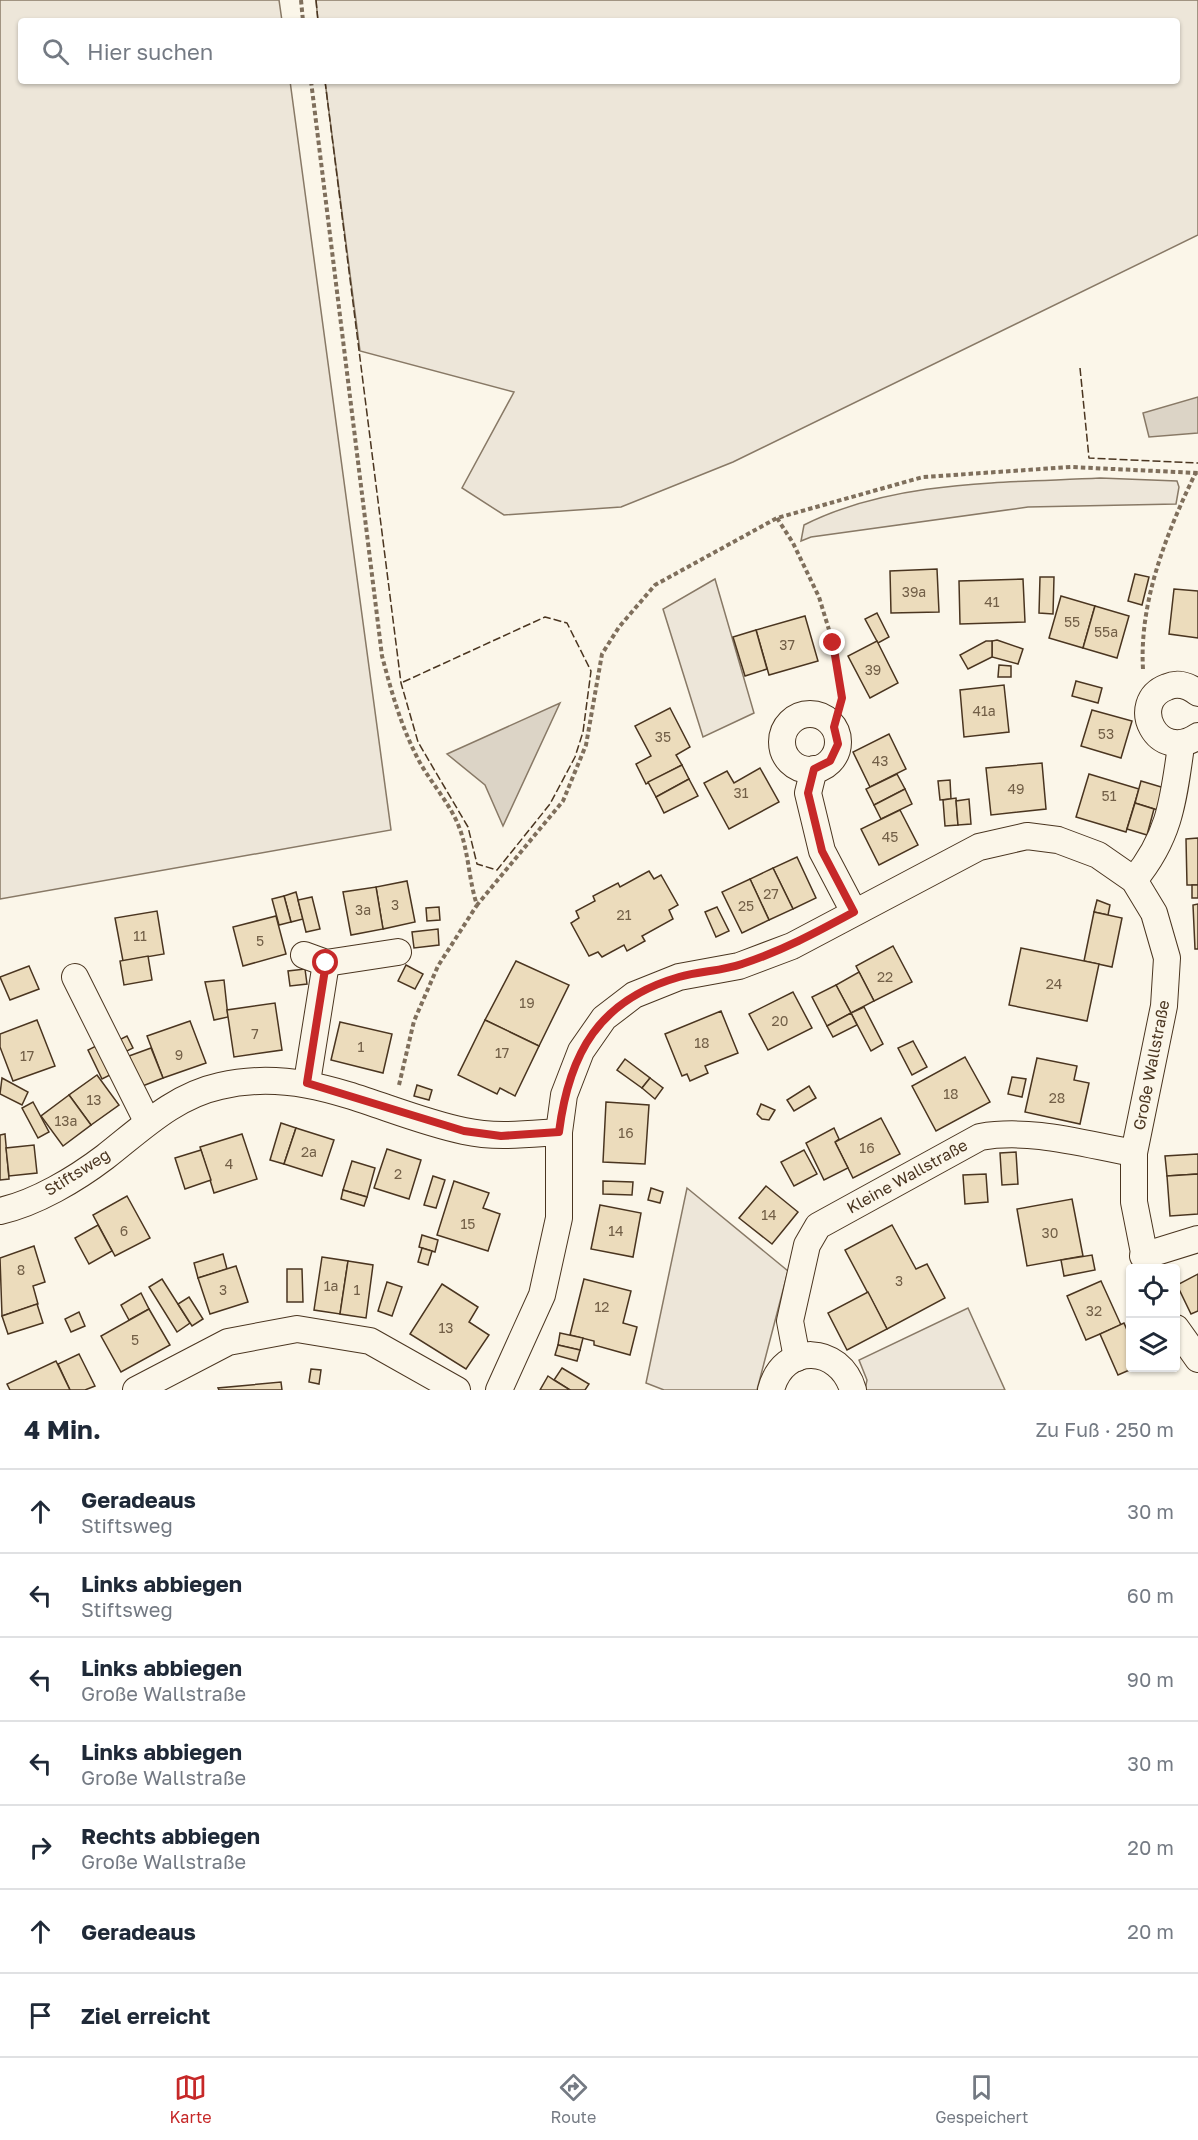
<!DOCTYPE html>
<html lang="de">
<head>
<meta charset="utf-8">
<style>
	:root { --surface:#fff; --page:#f2f2f3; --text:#1f2937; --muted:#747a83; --line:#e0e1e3; --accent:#c62828 }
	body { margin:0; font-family:"Golos Text",sans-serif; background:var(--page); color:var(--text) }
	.controls { position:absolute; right:18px; bottom:18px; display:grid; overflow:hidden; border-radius:6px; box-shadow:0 2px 4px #0004 }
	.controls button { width:54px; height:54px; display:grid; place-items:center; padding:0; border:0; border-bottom:2px solid var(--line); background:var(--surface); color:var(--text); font:30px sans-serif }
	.stop { position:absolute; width:18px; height:18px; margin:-14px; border:4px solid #c62828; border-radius:50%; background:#fff }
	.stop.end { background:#c62828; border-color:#fff; box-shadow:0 2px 6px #0008 }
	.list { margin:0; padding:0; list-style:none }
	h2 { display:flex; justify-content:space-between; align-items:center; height:78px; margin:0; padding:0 24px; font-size:26px }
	h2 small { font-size:20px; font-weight:400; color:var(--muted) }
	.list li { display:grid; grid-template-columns:39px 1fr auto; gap:18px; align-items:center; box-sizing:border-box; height:84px; padding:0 24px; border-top:2px solid var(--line) }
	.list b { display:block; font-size:22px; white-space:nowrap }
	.list p { margin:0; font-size:20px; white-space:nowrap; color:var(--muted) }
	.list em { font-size:20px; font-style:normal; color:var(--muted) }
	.icon { flex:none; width:33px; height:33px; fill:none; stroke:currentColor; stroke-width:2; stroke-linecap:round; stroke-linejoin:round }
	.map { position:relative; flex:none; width:1198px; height:1390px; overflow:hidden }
	.search { position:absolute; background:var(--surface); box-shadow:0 2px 4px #0004; left:18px; right:18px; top:18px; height:66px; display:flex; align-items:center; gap:15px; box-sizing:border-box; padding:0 21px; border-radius:6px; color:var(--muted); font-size:22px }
	.sheet { height:666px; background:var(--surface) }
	nav { display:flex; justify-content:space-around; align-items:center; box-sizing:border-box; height:84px; border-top:2px solid var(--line); background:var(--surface); font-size:16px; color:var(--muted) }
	nav a { display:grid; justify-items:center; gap:3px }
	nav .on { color:var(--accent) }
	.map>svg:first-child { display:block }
	.green { fill:#ede6d9; stroke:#887966; stroke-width:1.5 }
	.water { fill:#dcd4c6; stroke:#887966; stroke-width:1.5 }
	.building { fill:#ecdcbc; stroke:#4a3520; stroke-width:1.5 }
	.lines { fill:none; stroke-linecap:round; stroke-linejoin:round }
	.street-casing { stroke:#4a3520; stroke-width:28 }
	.path { stroke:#7f6f5c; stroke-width:4; stroke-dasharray:4.5 3; stroke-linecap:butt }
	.street { stroke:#fbf6e9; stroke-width:26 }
	.fence { stroke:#4a3520; stroke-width:1.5; stroke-dasharray:8 3; stroke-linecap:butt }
	.route { stroke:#c62828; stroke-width:8 }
	.labels { text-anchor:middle; stroke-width:4.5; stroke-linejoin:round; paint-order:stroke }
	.number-label { font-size:14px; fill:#725f47 }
	.street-label { font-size:16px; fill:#4a3520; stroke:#fbf6e9 }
</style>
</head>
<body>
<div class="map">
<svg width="1198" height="1390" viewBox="0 0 1198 1390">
	<rect width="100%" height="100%" fill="#fbf6e9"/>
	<!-- green -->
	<g class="green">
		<polygon points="0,0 279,0 282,21 21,21 21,81 290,81 391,830 0,899"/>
		<polygon points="316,0 1198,0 1198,235 733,462 621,507 504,515 462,488 514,392 360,351 325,81 1177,81 1177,21 318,21"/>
		<path d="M1100 478 1177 481 1179 487 1176 504 1028 507 811 537 801 541 804 525C893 480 1003 483 1100 478Z"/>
		<polygon points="715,579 754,713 703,737 663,609"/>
		<polygon points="687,1188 788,1271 757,1390 664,1390 646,1383"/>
		<polygon points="968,1308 1005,1390 865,1390 867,1380 859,1360"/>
	</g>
	<!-- water -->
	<g class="water">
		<polygon points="1198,397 1198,433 1149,437 1143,413"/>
		<polygon points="560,703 503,826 485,785 447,754"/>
	</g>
	<!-- building -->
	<g class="building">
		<polygon points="937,569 939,612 891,613 890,571"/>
		<polygon points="1135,574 1149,577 1142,605 1128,601"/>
		<polygon points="1040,577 1054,577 1053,614 1039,613"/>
		<polygon points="1023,579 1025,622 960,624 959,581"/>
		<polygon points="1174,589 1198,591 1198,638 1169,634"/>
		<polygon points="1061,596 1095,606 1083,648 1049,638"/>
		<polygon points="1095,606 1129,616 1117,658 1083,648"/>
		<polygon points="877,613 889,637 878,643 865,619"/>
		<polygon points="805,616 818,661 769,675 756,630"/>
		<polygon points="756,630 767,669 745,676 733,637"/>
		<polygon points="997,640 1023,649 1018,664 992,657 992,641"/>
		<polygon points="877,641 898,683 870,698 848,656"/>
		<polygon points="986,641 992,641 992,657 968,669 960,655"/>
		<polygon points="999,665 1011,666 1011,677 998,677"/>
		<polygon points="1076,681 1102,688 1098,703 1072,696"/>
		<polygon points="1004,685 1009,732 964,737 960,690"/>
		<polygon points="670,708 690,747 676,755 682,765 646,784 636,764 651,756 635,726"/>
		<polygon points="1092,710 1132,721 1121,758 1081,746"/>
		<polygon points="889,734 906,769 870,787 853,752"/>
		<polygon points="1042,763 1046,809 991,815 986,768"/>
		<polygon points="682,765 689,779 656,797 648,782"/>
		<polygon points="760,768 779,802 729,829 704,783 727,771 734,783"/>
		<polygon points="897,774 905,789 874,805 866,789"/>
		<polygon points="1089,774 1139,789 1126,832 1076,817"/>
		<polygon points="689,779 698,796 664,813 656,797"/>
		<polygon points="950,780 951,799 940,800 938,781"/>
		<polygon points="1141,781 1168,789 1161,811 1135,803"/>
		<polygon points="905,789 912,804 881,819 874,805"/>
		<polygon points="956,798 958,825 945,826 943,800"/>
		<polygon points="969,799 971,824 958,825 956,801"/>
		<polygon points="1135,803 1154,809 1147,835 1127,829"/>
		<polygon points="900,810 918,845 879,865 861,829"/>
		<polygon points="1198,838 1198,885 1187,885 1186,839"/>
		<polygon points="797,857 816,898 793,909 773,868"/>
		<polygon points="773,868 793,909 769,920 750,879"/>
		<polygon points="649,871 654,879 661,875 678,905 669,910 673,919 642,936 645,941 627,951 624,945 602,957 598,952 589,956 571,923 579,918 576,911 595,901 593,896 618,883 620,887"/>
		<polygon points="750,879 769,920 742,933 722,892"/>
		<polygon points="407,881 415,922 383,929 376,887"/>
		<rect x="1192" y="885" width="6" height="13"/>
		<polygon points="376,887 383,929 351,935 343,892"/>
		<polygon points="296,892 303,919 291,922 284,896"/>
		<polygon points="284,896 291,922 279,925 272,899"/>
		<polygon points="312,897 320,929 306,932 298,900"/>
		<polygon points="1097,900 1110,905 1108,915 1094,912"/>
		<polygon points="1198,904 1198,949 1195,949 1193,905"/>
		<polygon points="439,907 440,920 427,921 426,908"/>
		<polygon points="717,907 729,931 716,937 705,912"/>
		<polygon points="157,911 164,954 123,961 115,918"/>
		<polygon points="1094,912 1122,918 1112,967 1084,961"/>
		<polygon points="276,916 286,954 243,966 233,927"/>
		<polygon points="438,929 439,945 414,948 412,932"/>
		<polygon points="893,946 912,982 874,1001 856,966"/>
		<polygon points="1021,948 1099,964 1087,1021 1009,1005"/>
		<polygon points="148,956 152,980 124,985 120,961"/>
		<polygon points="516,961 569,985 539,1046 485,1020"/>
		<polygon points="406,965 423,974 415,989 398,981"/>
		<polygon points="29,966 39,989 10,1000 0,977"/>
		<polygon points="305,969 307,984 290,986 288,971"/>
		<polygon points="859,972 874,1001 851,1013 836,985"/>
		<polygon points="224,980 228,1017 214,1020 205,982"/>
		<polygon points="836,985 851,1013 827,1026 812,997"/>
		<polygon points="793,992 812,1028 768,1050 749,1014"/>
		<polygon points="275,1003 282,1050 234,1057 227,1010"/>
		<polygon points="864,1007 883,1044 871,1051 851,1013"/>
		<polygon points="721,1011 738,1053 705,1066 708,1073 690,1081 687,1074 682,1076 665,1034"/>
		<polygon points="851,1013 857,1025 833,1037 827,1026"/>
		<polygon points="37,1020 55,1066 13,1081 0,1047 0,1034"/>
		<polygon points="485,1020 539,1046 515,1096 500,1088 497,1094 458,1075"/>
		<polygon points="190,1021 206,1063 163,1078 147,1036"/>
		<polygon points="340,1022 392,1034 383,1073 331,1060"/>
		<polygon points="127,1036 133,1048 123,1053 117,1041"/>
		<polygon points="913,1041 927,1067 912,1075 898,1048"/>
		<polygon points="100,1044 114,1073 102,1079 88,1050"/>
		<polygon points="151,1048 163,1078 140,1087 129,1056"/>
		<polygon points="965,1057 990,1102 936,1131 912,1086"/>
		<polygon points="1037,1058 1077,1066 1074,1080 1089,1083 1080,1124 1025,1112"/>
		<polygon points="625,1059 650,1078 642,1088 617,1070"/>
		<polygon points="97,1075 119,1105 91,1125 69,1095"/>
		<polygon points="1012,1077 1026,1079 1022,1097 1008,1094"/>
		<polygon points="2,1078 28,1092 22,1105 0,1094"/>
		<polygon points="650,1078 663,1088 655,1099 642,1088"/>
		<polygon points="417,1085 432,1090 429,1100 414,1096"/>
		<polygon points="809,1086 816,1098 794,1111 787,1100"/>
		<polygon points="69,1095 91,1125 63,1146 41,1116"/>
		<polygon points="33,1102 49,1132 38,1138 22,1108"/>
		<polygon points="606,1102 649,1105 645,1164 603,1162"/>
		<polygon points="761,1104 775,1110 769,1120 762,1119 757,1114"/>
		<polygon points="881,1118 900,1154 853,1178 835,1142"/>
		<polygon points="281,1123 296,1128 284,1164 270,1160"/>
		<polygon points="296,1128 334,1140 322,1176 284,1164"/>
		<polygon points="834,1128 839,1139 835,1142 848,1168 824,1180 806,1143"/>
		<polygon points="5,1134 9,1179 0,1180 0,1135"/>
		<polygon points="242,1134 257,1179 214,1193 200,1147"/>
		<polygon points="34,1145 37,1173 9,1176 6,1148"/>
		<polygon points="387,1149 421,1160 409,1199 374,1188"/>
		<polygon points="201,1150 211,1180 185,1189 175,1158"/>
		<polygon points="804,1150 817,1174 794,1186 781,1162"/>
		<polygon points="1016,1152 1018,1184 1002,1185 1000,1153"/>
		<polygon points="1198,1154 1198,1174 1167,1176 1165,1156"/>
		<polygon points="352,1161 375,1168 367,1197 343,1190"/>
		<polygon points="986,1174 988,1202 965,1204 963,1175"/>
		<polygon points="1198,1174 1198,1214 1170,1216 1167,1176"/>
		<polygon points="433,1176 445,1180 436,1208 424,1205"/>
		<polygon points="454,1181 489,1193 483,1208 500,1214 488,1251 437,1235"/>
		<polygon points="603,1181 633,1182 632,1195 603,1194"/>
		<polygon points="766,1186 798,1212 772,1244 739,1218"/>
		<polygon points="651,1188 663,1192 660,1203 648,1200"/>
		<polygon points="343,1190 367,1197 364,1206 341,1199"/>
		<polygon points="127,1196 150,1238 115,1256 93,1215"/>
		<polygon points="1072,1199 1083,1256 1027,1266 1017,1209"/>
		<polygon points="600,1205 641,1213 633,1257 591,1249"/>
		<polygon points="98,1225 112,1251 89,1264 75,1238"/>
		<polygon points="892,1225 916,1269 927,1264 945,1298 887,1329 845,1250"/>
		<polygon points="422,1235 438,1240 435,1252 419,1247"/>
		<polygon points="34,1246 45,1282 33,1286 38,1304 2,1316 0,1258"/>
		<polygon points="422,1248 432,1251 428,1265 418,1262"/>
		<polygon points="223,1254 227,1269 198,1278 194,1263"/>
		<polygon points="1092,1255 1095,1270 1064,1276 1061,1260"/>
		<polygon points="322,1257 348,1261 340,1314 314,1310"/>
		<polygon points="348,1261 373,1265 366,1318 340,1314"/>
		<polygon points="236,1266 248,1302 210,1314 198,1278"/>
		<polygon points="287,1269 302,1269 303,1302 287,1302"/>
		<polygon points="1198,1274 1198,1311 1191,1314 1177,1285"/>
		<polygon points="162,1279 190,1323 177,1332 149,1287"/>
		<polygon points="584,1279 631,1291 623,1323 637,1327 630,1355 594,1345 594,1341 570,1335"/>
		<polygon points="1101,1281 1121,1325 1086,1340 1067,1296"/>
		<polygon points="387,1282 402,1287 392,1316 378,1311"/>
		<polygon points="442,1284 478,1307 469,1322 489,1335 466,1369 410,1334"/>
		<polygon points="868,1292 887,1329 847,1350 828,1313"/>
		<polygon points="141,1293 149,1309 129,1320 121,1305"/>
		<polygon points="189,1297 203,1319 192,1326 178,1304"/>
		<polygon points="37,1304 43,1323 8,1334 2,1316"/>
		<polygon points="149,1309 170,1345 121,1372 101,1336"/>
		<polygon points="79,1312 85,1326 71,1332 65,1319"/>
		<polygon points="1124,1323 1130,1337 1130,1368 1134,1368 1118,1375 1100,1334"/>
		<polygon points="560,1333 583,1338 580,1350 558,1345"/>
		<polygon points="558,1345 580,1350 577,1361 555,1355"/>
		<polygon points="79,1354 95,1386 85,1390 70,1390 58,1364"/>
		<polygon points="56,1361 70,1390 10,1390 7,1384"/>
		<polygon points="562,1368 589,1384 585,1390 570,1390 554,1380"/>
		<polygon points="311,1369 321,1370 319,1384 309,1382"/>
		<polygon points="548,1376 554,1380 570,1390 540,1390"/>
		<polygon points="281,1382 282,1390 219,1390 218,1388"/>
	</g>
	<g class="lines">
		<!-- street casing -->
		<g class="street-casing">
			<g id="street">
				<path d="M1198 693C1189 686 1178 682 1167 687 1127 702 1157 764 1198 736"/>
				<circle cx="810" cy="742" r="28"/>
				<polyline points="814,769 808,793 822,851 854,912"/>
				<path d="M1134 880C1168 839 1173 804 1180 753L1179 744"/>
				<polyline points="304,955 326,963 398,952"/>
				<polyline points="75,977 147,1121"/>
				<polyline points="307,1082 326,963"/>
				<path d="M0 1211C36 1203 76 1179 105 1157 141 1129 174 1096 220 1086 310 1065 380 1113 464 1131 495 1138 527 1134 559 1132"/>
				<polyline points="1143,1256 1198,1239"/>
				<polyline points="1176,1328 1198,1359"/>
				<path d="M797 1358 790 1321 807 1245 818 1226 980 1137C1031 1128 1083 1144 1134 1153"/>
				<polyline points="136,1390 228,1342 297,1329 370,1341 457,1390"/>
				<polyline points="499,1390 542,1295 559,1218 559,1132 564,1095 581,1051 604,1018 634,995 679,977 739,966 792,946 979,847 1027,836 1058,840 1098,855 1134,880 1154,913 1167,958 1164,1006 1134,1153 1134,1202 1147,1268"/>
				<path d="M771 1390C783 1342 840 1345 853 1390"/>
			</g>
		</g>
		<!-- path -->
		<g class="path">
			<polyline points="301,0 303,21"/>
			<path d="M311 81 382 656C391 690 400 723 416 755 427 778 446 798 457 822 469 849 468 878 477 905L563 801 586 745 602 654 619 627 655 585 777 518 923 477 1071 467 1198 473"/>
			<polyline points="777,518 793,543 819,597 833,643 842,698 834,727"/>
			<path d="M1143 669C1139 601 1167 532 1196 472"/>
			<polyline points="399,1085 414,1021 438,966 477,905"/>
		</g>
		<!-- street -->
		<use href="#street" class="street"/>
		<!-- fence -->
		<g class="fence">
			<polyline points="316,0 318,21"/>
			<polyline points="325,81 401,683 418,742 468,827 477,864 497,870 550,804 575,757 583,732 591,671 567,623 545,617 401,683"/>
			<polyline points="1080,368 1089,458 1198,463"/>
		</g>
	</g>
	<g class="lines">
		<!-- route -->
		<path class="route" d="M326 963 307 1083 464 1131 501 1136 559 1132C569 1053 599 1000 679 977 700 971 722 971 742 964 782 951 817 932 854 912L822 851 808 793 814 769 830 761 838 744 834 727 842 698 833 643"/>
	</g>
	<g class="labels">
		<!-- number labels -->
		<g class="number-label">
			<text x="914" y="597">39a</text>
			<text x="992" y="607">41</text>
			<text x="1072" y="627">55</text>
			<text x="1106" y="637">55a</text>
			<text x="787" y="650">37</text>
			<text x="873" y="675">39</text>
			<text x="984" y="716">41a</text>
			<text x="1106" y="739">53</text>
			<text x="663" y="742">35</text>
			<text x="880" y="766">43</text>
			<text x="1016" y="794">49</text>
			<text x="741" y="798">31</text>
			<text x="1109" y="801">51</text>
			<text x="890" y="842">45</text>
			<text x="771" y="899">27</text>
			<text x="395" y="910">3</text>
			<text x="746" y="911">25</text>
			<text x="363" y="915">3a</text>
			<text x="624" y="920">21</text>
			<text x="140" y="941">11</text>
			<text x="260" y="946">5</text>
			<text x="885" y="982">22</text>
			<text x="1054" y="989">24</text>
			<text x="527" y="1008">19</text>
			<text x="780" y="1026">20</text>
			<text x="255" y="1039">7</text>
			<text x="702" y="1048">18</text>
			<text x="361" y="1052">1</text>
			<text x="502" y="1058">17</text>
			<text x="179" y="1060">9</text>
			<text x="27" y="1061">17</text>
			<text x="951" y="1099">18</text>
			<text x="1057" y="1103">28</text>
			<text x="94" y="1105">13</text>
			<text x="66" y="1126">13a</text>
			<text x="626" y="1138">16</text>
			<text x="867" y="1153">16</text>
			<text x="309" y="1157">2a</text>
			<text x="229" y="1169">4</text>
			<text x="398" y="1179">2</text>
			<text x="769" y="1220">14</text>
			<text x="468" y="1229">15</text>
			<text x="124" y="1236">6</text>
			<text x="616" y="1236">14</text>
			<text x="1050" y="1238">30</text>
			<text x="21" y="1275">8</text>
			<text x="899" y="1286">3</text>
			<text x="331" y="1291">1a</text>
			<text x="223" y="1295">3</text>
			<text x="357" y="1295">1</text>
			<text x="602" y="1312">12</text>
			<text x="1094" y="1316">32</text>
			<text x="446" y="1333">13</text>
			<text x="135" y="1345">5</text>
		</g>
		<!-- street labels -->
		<g class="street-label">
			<text transform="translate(1151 1065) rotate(-79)" y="6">Große Wallstraße</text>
			<text transform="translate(77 1172) rotate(-32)" y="6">Stiftsweg</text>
			<text transform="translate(907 1176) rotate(-29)" y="6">Kleine Wallstraße</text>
		</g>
	</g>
</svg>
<div class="controls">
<button><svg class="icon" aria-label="locate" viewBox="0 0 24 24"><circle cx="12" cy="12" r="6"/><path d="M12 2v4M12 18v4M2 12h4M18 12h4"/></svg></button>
<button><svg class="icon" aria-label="layers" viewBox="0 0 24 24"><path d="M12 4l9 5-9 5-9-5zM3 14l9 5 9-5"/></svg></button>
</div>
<div class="stop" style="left:326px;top:963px"></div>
<div class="stop end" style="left:833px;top:643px"></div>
<div class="search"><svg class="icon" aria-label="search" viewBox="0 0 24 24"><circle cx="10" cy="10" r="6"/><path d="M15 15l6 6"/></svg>Hier suchen</div>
</div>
<section class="sheet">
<h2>4 Min.<small>Zu Fuß · 250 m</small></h2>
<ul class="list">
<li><svg class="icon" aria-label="ahead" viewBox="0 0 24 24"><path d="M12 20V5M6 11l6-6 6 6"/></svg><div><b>Geradeaus</b><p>Stiftsweg</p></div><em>30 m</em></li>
<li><svg class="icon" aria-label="left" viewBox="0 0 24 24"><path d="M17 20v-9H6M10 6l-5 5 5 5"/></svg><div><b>Links abbiegen</b><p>Stiftsweg</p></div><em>60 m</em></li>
<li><svg class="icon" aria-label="left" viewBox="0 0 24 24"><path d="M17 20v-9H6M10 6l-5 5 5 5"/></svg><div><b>Links abbiegen</b><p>Große Wallstraße</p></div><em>90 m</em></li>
<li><svg class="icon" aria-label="left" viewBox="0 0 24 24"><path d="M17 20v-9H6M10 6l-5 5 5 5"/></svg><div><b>Links abbiegen</b><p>Große Wallstraße</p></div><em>30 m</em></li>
<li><svg class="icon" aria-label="right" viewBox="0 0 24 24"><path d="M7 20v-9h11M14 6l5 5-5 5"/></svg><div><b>Rechts abbiegen</b><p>Große Wallstraße</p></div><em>20 m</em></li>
<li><svg class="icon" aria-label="ahead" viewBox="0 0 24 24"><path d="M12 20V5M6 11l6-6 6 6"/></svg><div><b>Geradeaus</b></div><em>20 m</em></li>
<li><svg class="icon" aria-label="arrive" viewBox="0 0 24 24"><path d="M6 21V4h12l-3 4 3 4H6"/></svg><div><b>Ziel erreicht</b></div></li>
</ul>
</section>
<nav>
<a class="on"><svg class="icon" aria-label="map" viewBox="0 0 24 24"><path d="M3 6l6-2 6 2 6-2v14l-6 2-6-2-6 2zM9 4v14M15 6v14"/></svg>Karte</a>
<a><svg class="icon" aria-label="directions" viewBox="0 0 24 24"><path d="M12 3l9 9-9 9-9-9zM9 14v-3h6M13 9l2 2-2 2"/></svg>Route</a>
<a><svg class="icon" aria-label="saved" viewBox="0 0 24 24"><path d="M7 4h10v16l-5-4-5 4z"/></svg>Gespeichert</a>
</nav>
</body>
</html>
